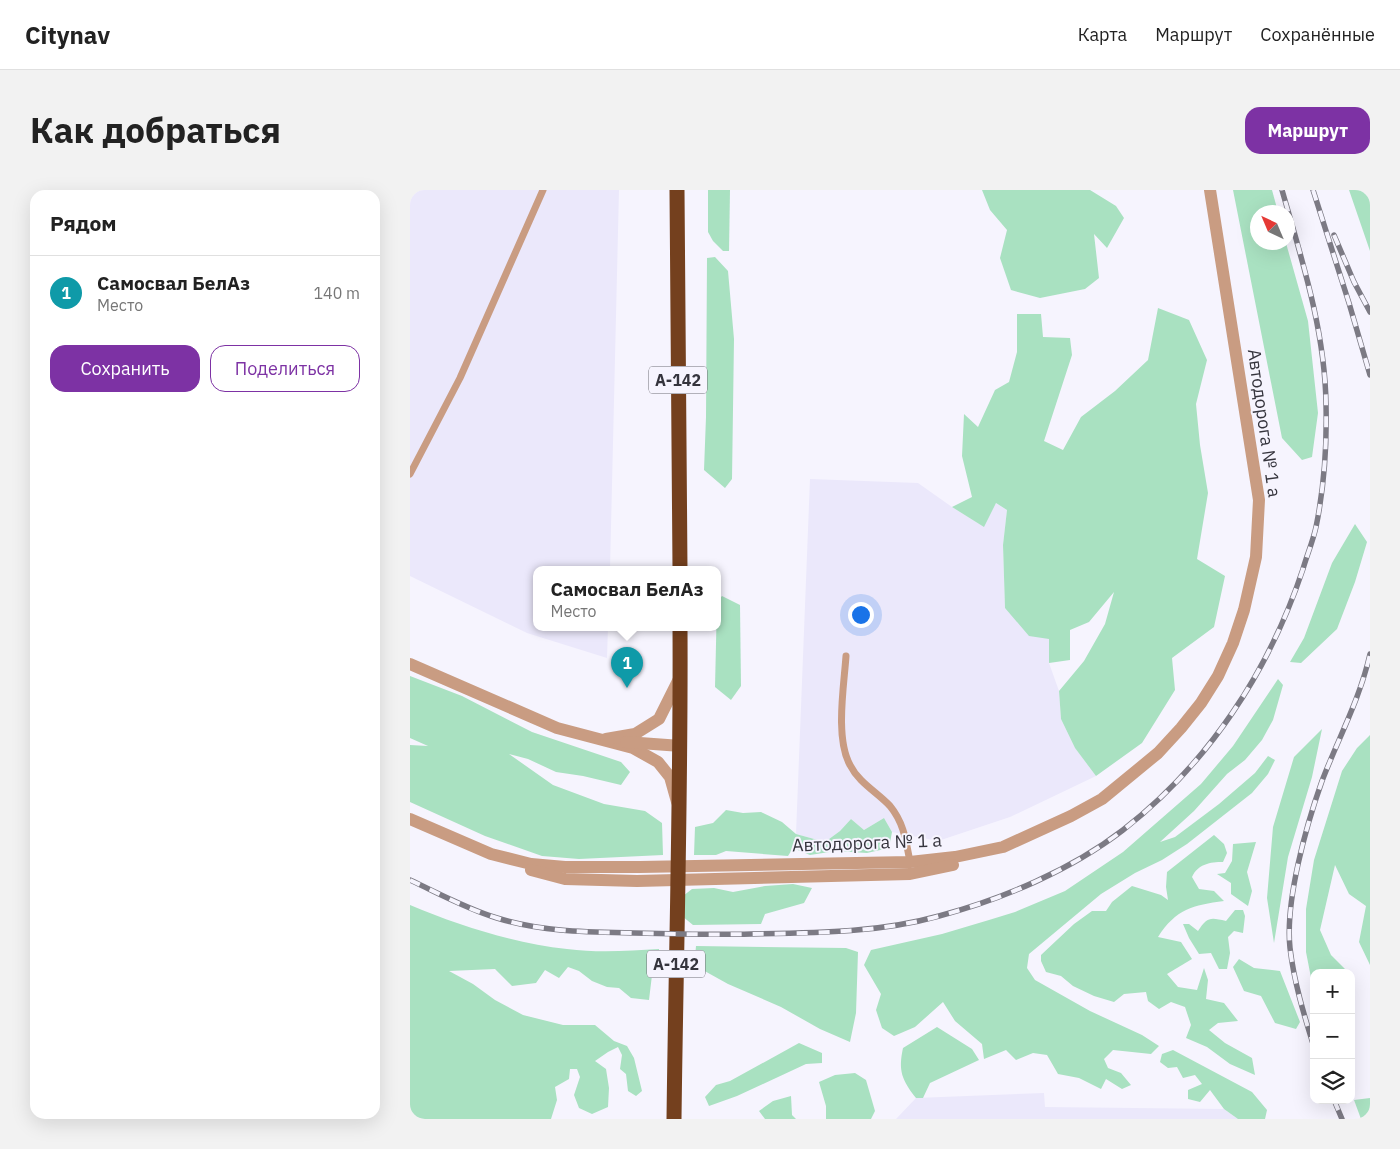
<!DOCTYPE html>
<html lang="ru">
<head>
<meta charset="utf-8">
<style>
	:root { --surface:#fff; --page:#f2f2f2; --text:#222; --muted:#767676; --line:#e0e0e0; --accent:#7d32a4 }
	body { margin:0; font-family:"IBM Plex Sans",sans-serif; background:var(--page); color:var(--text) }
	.controls { position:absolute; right:15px; bottom:15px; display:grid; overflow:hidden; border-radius:10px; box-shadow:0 5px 20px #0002 }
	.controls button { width:45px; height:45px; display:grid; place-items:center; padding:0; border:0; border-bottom:1px solid var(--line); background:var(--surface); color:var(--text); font:25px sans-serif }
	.compass { position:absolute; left:840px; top:15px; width:45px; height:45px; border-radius:50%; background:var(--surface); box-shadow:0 5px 20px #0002; rotate:316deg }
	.you { position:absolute; left:450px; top:424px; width:18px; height:18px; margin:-12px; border:4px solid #fff; border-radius:50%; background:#1a73e8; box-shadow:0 0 0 8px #1a73e833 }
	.badge { display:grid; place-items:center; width:32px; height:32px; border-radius:50%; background:var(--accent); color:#fff; font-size:16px; font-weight:700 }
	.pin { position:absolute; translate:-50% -41px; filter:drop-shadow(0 1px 2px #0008) }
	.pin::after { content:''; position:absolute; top:26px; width:18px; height:15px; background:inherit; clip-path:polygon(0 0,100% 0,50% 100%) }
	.popup { position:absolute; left:123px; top:376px; width:188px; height:65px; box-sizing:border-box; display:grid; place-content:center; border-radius:10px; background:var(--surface); filter:drop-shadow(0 1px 4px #0005); font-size:16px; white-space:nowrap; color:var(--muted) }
	.popup b { font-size:19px; color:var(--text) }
	.popup::after { content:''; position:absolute; left:50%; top:100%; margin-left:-10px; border:10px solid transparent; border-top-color:var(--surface) }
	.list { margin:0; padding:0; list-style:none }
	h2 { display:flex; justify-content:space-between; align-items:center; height:65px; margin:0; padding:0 20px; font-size:21px }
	h2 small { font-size:16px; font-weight:400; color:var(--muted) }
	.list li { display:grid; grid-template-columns:32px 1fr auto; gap:15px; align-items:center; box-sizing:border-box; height:75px; padding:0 20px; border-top:1px solid var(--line) }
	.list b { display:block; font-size:19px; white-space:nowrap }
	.list p { margin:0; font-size:16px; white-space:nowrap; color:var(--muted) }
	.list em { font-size:16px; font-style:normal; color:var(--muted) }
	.actions { display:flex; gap:10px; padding:15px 20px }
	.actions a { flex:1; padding:11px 0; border:1px solid var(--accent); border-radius:15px; text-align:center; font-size:18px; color:var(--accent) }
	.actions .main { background:var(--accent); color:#fff }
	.icon { flex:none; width:28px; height:28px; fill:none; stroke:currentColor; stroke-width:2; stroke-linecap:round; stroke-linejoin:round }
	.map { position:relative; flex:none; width:960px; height:929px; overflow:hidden; border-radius:15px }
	header { display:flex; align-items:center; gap:30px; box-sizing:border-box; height:70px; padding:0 25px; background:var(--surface); border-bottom:1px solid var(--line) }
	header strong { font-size:24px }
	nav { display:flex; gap:28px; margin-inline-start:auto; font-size:18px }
	.intro { display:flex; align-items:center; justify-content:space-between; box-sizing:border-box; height:120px; padding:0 30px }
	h1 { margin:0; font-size:35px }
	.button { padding:12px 22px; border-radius:15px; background:var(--accent); color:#fff; font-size:18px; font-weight:700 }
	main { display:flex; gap:30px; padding:0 30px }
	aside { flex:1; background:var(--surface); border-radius:15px; box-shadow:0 5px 20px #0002 }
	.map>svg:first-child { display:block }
	.built { fill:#ebe8fb }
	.green { fill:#a9e1c1 }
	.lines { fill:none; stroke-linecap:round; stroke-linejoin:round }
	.lane { stroke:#c99c82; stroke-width:7 }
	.street { stroke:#c99c82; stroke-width:12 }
	.highway { stroke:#74401e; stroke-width:15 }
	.rail-casing { stroke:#7c7a84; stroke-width:5.5 }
	.rail { stroke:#f6f4fe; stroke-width:4; stroke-dasharray:11; stroke-linecap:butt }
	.labels { text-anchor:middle; stroke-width:4; stroke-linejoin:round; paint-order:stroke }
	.shield { fill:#f6f4fe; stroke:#6f6e77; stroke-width:1 }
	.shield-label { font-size:16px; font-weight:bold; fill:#35343d }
	.street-label { font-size:18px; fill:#35343d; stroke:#f6f4fe }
</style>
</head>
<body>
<header>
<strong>Citynav</strong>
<nav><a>Карта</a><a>Маршрут</a><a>Сохранённые</a></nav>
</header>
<div class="intro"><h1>Как добраться</h1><a class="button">Маршрут</a></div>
<main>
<aside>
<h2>Рядом<small></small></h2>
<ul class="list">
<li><span class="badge" style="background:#0f9aa8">1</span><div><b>Самосвал БелАз</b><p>Место</p></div><em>140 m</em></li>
</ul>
<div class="actions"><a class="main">Сохранить</a><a>Поделиться</a></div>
</aside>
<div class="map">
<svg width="960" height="929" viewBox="0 0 960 929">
	<rect width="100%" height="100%" fill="#f6f4fe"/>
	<!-- built -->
	<g class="built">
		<polygon points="0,0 209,0 200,379 127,379 127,437 198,437 197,468 117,443 0,386"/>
		<polygon points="400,289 508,293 542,317 573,336 586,313 597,320 593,355 595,418 639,449 639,473 649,501 651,529 665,558 686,586 600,627 528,651 482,642 474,628 454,640 441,629 430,641 415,652 386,644"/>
		<polygon points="634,903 635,917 814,919 828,929 486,929 506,908"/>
	</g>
	<!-- green -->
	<g class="green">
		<polygon points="298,0 320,0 319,61 313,61 303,51 298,42"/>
		<polygon points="572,0 680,0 706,16 714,28 697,58 684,44 689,88 675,99 630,108 601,100 590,68 597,40 580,20"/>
		<polygon points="823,0 862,0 868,22 848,22 848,52 876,53 898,131 908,223 902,267 892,270 872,248"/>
		<polygon points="939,0 960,0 960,61"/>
		<polygon points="305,67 318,81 324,149 322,289 315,298 294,280 296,227 297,68"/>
		<polygon points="748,118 779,130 797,170 786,214 790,255 798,303 787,369 815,386 804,437 762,468 765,500 732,553 686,586 665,558 651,529 649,501 674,471 695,434 704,402 679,432 660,440 660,470 639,473 639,449 619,446 595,418 593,355 597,320 586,313 574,337 542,317 562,307 552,266 554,224 568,237 585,200 599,192 607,162 607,124 631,124 633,147 660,148 662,165 634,251 653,260 671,227 705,201 738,170"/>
		<polygon points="945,334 957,352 945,392 927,439 891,473 880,472 894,448 922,373"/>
		<polygon points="312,406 330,415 331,496 321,510 305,497 307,411"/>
		<polygon points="0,486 52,506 122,542 211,572 220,582 211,595 173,586 146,582 118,569 99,564 143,595 194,614 235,621 252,633 253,665 169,669 132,666 75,646 0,612 0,555 18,556 0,548"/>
		<polygon points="868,489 873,495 863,530 852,550 835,570 817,584 784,621 750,652 765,647 809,614 845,583 858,566 865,570 858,584 842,603 777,654 752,670 725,683 691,704 619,764 617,778 625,790 680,821 732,845 749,856 741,864 703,860 694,869 698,878 711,883 721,895 712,899 696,889 691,899 669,888 648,884 637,865 623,863 606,870 596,860 574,869 572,854 545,831 533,812 505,837 484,846 472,838 466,820 471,804 454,775 461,760 532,744 579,730 605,722 655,701 713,662 791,594 823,556"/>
		<polygon points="912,539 902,587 878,667 864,753 857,708 863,637 884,567"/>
		<polygon points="960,545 960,775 949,752 956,716 939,704 925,675 910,740 921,765 939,783 904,783 904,803 896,762 896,719 904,670 932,581 947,558"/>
		<polygon points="316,620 333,623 351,622 372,632 386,644 415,652 430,641 441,629 454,640 474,628 482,642 479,658 457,663 426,661 400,665 383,658 378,666 316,661 306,665 284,665 285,637 303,633"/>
		<path d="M804 645 814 654 817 663 813 672C800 672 788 674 782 687L789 699 804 701 814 711C783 715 766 719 748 747L771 752 782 769 757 784 768 797 787 800 794 778 798 790 796 809 814 813 828 831 808 833 799 840 815 853 842 868 845 885 820 874 797 857 776 848 781 835 775 817 761 812 749 819 738 811 736 802 714 804 704 812 684 806 663 796 651 786 636 782 631 771V765L664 734 682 721H696L702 712 722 696 751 705 758 710 756 697 757 682Z"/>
		<polygon points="846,652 837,682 842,701 838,716 821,704 821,693 807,684 815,683 822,671 823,654"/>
		<polygon points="383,694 402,698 394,713 355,724 351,734 283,735 272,726 273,706 282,699 304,698 323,702 355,696"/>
		<path d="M0 715C50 736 104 753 157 759 187 763 219 761 249 759V769L242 785 239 810 221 808 209 798 197 797 182 791 169 781 158 777 149 788 135 780 126 793 102 796 85 779 39 781 63 794 85 810 113 825 153 835H185L204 851 217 856 224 868 232 901 226 906 218 901 216 884 210 879 212 865 208 857 198 862 185 871 196 879 199 898 198 917 182 924 169 918 164 905 170 887 167 879H160L159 889 145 897 147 910 141 929H0Z"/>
		<path d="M825 720H833L835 726 833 743 824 741 818 747 820 763 817 779H809L801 763 789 764 779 748 773 734H779L788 741C797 727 800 727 816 731Z"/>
		<polygon points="286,756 436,758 448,762 446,823 440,852 410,839 371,817 318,794 291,779 285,767"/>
		<polygon points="829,769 844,778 870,781 890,832 886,839 865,833 851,806 834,801 823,777"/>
		<path d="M527 837 562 859 569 870 520 893 513 908H506C492 890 488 881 493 858Z"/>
		<polygon points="389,853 412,863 412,873 396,874 327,906 299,916 295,907 306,895 320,891"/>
		<polygon points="763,860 842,902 857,920 855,929 828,929 814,919 800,900 790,912 778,909 778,900 792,894 785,885 773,888 767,877 758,878 750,872 752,864"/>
		<polygon points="445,883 456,890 465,921 461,929 416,929 416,916 409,892 425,885"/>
		<polygon points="381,906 382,925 386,929 355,929 349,921 363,911"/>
		<polygon points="960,908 960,929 951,929 944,910"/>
	</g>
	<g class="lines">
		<!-- lane -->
		<g class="lane">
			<polyline points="0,284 50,188 133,0"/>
			<path d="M436 466C434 496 425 548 440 575 449 593 467 602 480 616 494 633 496 651 500 672"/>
		</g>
		<!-- street -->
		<g class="street">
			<polyline points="0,474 147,538 223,558 248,572 260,587 267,612"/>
			<polyline points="196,549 225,544 249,529 270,487"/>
			<polyline points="216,552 271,556"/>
			<polyline points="0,629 81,664 121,674 155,677 230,677 500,672 545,667 593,657 661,626 692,609 748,563 771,538 791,513 808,486 823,453 834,420 846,367 849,310 800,0"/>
			<polyline points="121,680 155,689 227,691 500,684 543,675"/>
		</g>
		<!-- highway -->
		<g class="highway">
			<polyline points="267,0 270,379"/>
			<path d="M264 929C266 765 271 601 270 437"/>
		</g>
		<!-- rail casing -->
		<g class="rail-casing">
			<g id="rail">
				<polyline points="903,0 939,113 960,185"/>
				<polyline points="924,45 944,92 960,122"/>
				<path d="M0 690C28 703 57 719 87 728 132 742 178 742 224 743 263 744 302 745 341 744 404 743 468 743 529 726 593 709 661 680 713 640 799 573 859 481 893 379 897 365 903 351 906 337 914 298 917 254 916 214 915 141 892 70 872 0"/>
				<path d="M904 857C894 825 884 792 880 758 875 711 896 636 912 591 928 549 950 509 960 464"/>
				<polyline points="924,910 932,929"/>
			</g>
		</g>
		<!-- rail -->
		<use href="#rail" class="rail"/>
	</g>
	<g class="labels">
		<!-- shield labels -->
		<g class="shield">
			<rect x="239" y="176.5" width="58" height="27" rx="4"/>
			<rect x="237" y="760.5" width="58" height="27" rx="4"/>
		</g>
		<g class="shield-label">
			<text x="268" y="196">А-142</text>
			<text x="266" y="780">А-142</text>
		</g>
		<!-- street labels -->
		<g class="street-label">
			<text transform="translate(854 233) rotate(82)" y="6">Автодорога № 1 а</text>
			<text transform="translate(457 653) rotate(-2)" y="6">Автодорога № 1 а</text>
		</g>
	</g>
</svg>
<div class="controls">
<button>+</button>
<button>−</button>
<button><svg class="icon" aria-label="layers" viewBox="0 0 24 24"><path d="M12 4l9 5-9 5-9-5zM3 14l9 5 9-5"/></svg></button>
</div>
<svg class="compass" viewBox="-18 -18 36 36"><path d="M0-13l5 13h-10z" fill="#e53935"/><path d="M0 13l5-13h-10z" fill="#767676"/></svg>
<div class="you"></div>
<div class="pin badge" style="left:217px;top:498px;background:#0f9aa8">1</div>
<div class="popup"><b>Самосвал БелАз</b>Место</div>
</div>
</main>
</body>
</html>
